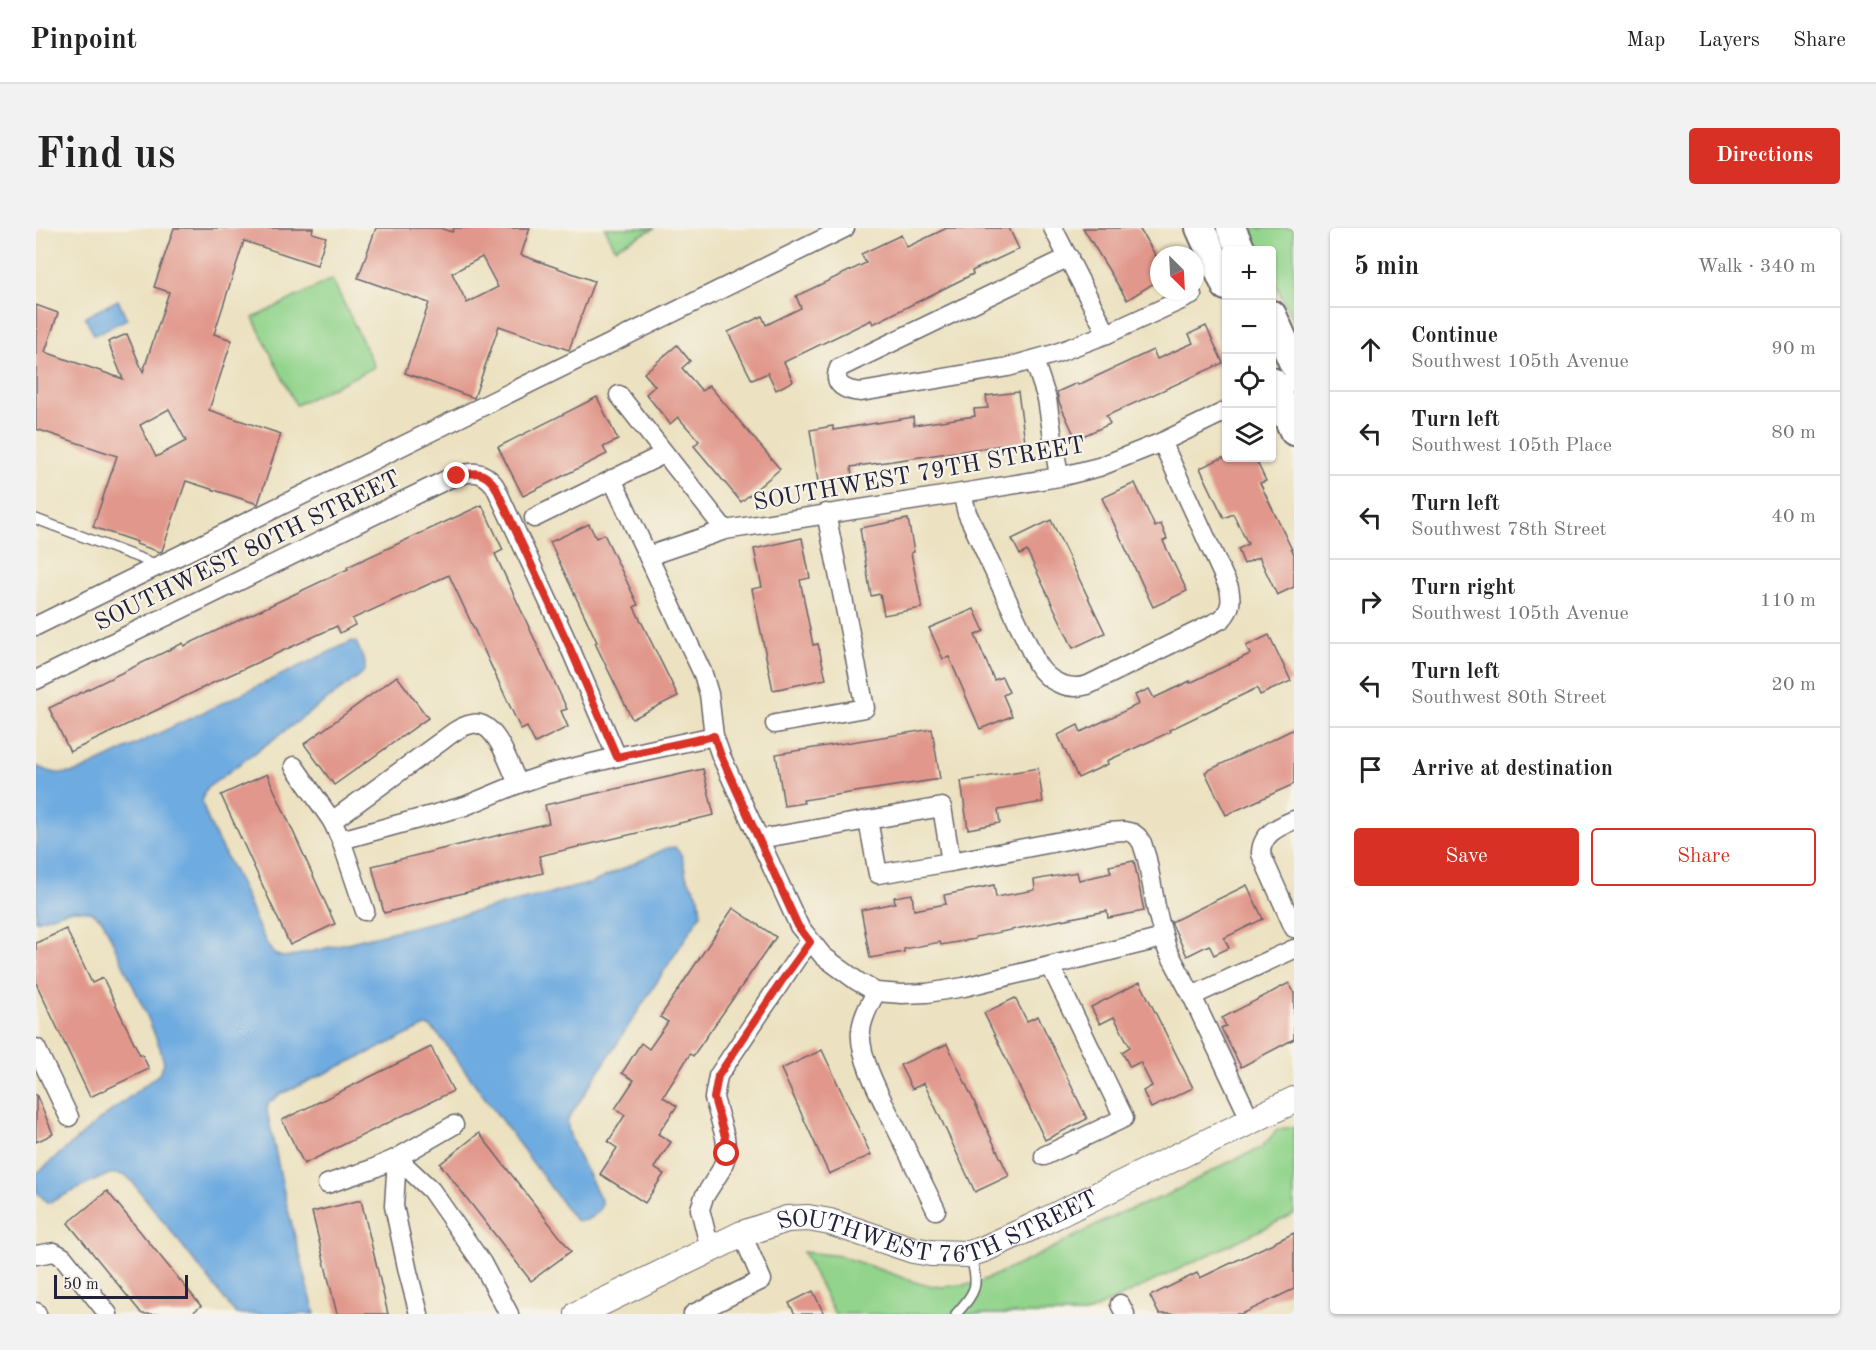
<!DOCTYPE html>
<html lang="en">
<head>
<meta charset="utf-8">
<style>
	:root { --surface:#fff; --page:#f2f2f2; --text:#222; --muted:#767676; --line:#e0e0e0; --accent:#d93025 }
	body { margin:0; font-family:"Old Standard TT",serif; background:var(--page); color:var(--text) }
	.controls { position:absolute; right:18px; top:18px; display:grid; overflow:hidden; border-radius:6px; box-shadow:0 2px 4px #0004 }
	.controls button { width:54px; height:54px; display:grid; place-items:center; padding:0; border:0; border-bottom:2px solid var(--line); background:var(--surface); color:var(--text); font:30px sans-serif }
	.compass { position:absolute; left:1114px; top:18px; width:54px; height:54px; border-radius:50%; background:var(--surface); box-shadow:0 2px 4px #0004; rotate:156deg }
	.scale { position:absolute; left:18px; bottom:15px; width:134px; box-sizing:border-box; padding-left:6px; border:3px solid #22223b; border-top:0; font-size:16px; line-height:21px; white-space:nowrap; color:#22223b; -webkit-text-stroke:4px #f7f3e8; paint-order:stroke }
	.stop { position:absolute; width:18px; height:18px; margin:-14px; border:4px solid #d93025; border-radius:50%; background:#fff }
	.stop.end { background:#d93025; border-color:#fff; box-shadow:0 2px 6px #0008 }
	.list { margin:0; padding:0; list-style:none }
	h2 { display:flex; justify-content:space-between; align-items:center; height:78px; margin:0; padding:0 24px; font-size:26px }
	h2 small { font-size:20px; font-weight:400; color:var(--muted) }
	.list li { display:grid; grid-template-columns:39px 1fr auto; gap:18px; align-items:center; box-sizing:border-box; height:84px; padding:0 24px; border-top:2px solid var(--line) }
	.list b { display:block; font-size:22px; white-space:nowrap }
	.list p { margin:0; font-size:20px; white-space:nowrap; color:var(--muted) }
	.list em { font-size:20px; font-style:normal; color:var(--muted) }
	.actions { display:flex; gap:12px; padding:18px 24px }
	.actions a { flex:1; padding:14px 0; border:2px solid var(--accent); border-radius:6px; text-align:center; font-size:21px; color:var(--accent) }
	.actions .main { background:var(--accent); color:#fff }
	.icon { flex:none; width:33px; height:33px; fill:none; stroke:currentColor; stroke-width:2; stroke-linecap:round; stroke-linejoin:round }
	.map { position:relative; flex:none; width:1258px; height:1086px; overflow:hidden; border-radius:6px }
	header { display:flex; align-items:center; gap:36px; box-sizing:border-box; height:84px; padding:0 30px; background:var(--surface); border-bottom:2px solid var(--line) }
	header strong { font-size:28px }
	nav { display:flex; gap:33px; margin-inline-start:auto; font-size:21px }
	.intro { display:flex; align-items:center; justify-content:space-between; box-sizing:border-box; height:144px; padding:0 36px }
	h1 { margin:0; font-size:42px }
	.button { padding:15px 27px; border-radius:6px; background:var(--accent); color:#fff; font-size:21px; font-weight:700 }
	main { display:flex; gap:36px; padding:0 36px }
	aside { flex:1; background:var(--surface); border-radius:6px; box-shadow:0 2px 4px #0004 }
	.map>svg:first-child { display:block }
	.green { fill:#92d48c; stroke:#5a7b64; stroke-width:1.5 }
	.water { fill:#6eabe0; stroke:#48668e; stroke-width:1.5 }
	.building { fill:#e1978b; fill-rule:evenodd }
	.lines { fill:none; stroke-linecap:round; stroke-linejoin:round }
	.lane-casing { stroke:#69656a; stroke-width:12 }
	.street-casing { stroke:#69656a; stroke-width:21 }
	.secondary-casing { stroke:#69656a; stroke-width:28 }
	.primary-casing { stroke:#69656a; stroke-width:32 }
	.lane { stroke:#fff; stroke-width:9 }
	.street { stroke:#fff; stroke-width:18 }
	.secondary { stroke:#fff; stroke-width:26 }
	.primary { stroke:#fff; stroke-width:28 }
	.route { stroke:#d93025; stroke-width:8 }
	.labels { text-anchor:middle; stroke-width:4.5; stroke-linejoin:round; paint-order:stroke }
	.street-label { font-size:24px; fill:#22223b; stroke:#f7f3e8 }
</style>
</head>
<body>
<header>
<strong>Pinpoint</strong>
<nav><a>Map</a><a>Layers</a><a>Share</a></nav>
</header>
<div class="intro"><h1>Find us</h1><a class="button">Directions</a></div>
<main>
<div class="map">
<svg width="1258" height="1086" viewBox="0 0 1258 1086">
	<rect width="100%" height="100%" fill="#f7f3e8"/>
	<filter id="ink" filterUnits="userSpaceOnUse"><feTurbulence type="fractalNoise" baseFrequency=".0167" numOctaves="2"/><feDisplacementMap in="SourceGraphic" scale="12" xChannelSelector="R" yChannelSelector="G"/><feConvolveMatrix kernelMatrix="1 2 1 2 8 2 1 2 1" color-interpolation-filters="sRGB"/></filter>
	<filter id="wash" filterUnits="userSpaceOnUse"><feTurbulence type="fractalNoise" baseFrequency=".008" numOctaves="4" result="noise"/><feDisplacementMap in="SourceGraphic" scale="24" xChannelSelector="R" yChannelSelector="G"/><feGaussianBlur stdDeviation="1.35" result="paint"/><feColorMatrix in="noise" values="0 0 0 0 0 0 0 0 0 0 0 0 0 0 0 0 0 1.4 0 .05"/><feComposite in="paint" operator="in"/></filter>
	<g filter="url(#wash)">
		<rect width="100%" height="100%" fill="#ece2c1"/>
		<!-- green -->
		<g class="green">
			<polygon points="569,0 619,0 579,20"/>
			<polygon points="1213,0 1258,0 1258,96 1236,48 1236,22 1224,22"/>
			<polygon points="296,51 339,139 260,177 217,90"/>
			<polygon points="1258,899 1258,986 1049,1086 799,1086 767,1024 805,1028 885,1056 906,1059 935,1056 948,1052 999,1029 1084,985 1129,968 1193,934 1225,920 1242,901"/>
		</g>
		<!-- water -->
		<g class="water">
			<polygon points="82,72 91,91 58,107 49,89"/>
			<path d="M316 413 320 414 329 435V442L322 449 171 560C168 565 165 571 167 577 174 603 193 632 204 656 214 676 223 707 236 723 241 730 250 729 257 728L556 655 631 620 639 619 646 628 650 648 663 669 665 686 532 891C528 910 559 955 566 975 563 986 549 997 538 991L405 810 395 799 390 798 243 867 232 876 231 883 250 974 279 1086H200L94 951C88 946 82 945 73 946L12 975 0 963V946L61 894 123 846 128 835 124 820 112 790 67 693C48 672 23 686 0 693V538C15 545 27 548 44 543Z"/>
		</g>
		<g id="blocks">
			<!-- building -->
			<g class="building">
				<path d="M138 0H277L276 5 290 9 281 37 208 13 178 106 196 112 173 182 245 206 222 276 150 253 126 323 124 324 100 316 101 314 57 299 81 228 0 201V77L22 85 9 124 87 151 72 114 91 106 107 144 133 64 118 59ZM133 181 150 213 120 229 104 197Z"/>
				<path d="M340 0H404L416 4 418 0H494L485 27 558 53 533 122 463 98 438 170 369 145 393 75 322 50ZM446 29 462 59 431 75 416 45Z"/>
				<polygon points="911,0 973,0 983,21 936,43 937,46 837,96 835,92 748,134 757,153 740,162 732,145 716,152 692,104 726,88 730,97 765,80 760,68 830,35 825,26 865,7 871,19"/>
				<polygon points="1047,0 1103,0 1123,33 1123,52 1091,72"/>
				<polygon points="1170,98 1187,135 1070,188 1074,196 1040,211 1023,174 1021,164 1041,155 1042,157 1117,122 1121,131 1157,115 1153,106"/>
				<polygon points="641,117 654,133 646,140 666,163 673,157 744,241 705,274 658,218 663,213 642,189 634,196 610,166 619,158 608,145"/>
				<polygon points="982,164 989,214 815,239 816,249 782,254 774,202 797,198 797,202 877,189 878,197 939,188 938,181 952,180 950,168"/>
				<polygon points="561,169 582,212 567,219 571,226 487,268 462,219"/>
				<polygon points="1186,230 1219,230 1230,253 1224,255 1258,326 1258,359 1241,367 1223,329 1208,336 1202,321 1212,316 1197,286 1188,290 1164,240"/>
				<polygon points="1099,255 1119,299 1125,296 1131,311 1127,313 1151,363 1117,379 1066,270"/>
				<polygon points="446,277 467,322 459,326 531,481 525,483 532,499 499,515 491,499 485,502 413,347 316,391 319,397 304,405 301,398 183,452 34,524 13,480 147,415 148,418 312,341 311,339"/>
				<polygon points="872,291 878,324 875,325 886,380 848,387 844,366 835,368 824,300"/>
				<polygon points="1015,292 1069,405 1037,420 991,323 984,327 976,311"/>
				<polygon points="553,296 560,310 568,306 602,377 598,379 642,468 596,491 559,415 561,414 514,314"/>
				<polygon points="766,310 774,350 764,352 777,417 782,416 790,451 737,462 716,361 726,359 718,321"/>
				<polygon points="938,381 948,403 939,407 958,452 966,449 973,464 967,467 976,488 944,501 913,429 907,431 893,400"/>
				<polygon points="1233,407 1255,453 1224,467 1221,460 1183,478 1133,502 1134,504 1071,533 1072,536 1042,550 1022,507 1042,497 1045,504 1103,476 1099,467 1113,461 1118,470 1154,453 1154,455 1214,426 1210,418"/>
				<polygon points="361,448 392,490 298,557 268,516"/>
				<polygon points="896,501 904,551 767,572 768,575 748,578 740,526"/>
				<polygon points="1258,501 1258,556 1190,587 1169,544"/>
				<polygon points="1002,540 1007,574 962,582 964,595 932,601 925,553"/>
				<polygon points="667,541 678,587 503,628 507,645 348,685 336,638 513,595 509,577"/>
				<polygon points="231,546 299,696 254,717 185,567"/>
				<polygon points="1098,633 1108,683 1072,690 1071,683 939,709 939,711 905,717 904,714 868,721 868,724 834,730 825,682 859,675 858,669 876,666 878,682 910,676 908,667 958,657 960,669 999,662 998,652 1041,644 1043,652 1075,645 1073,638"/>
				<polygon points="1211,657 1227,691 1188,710 1193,720 1178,727 1173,717 1151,728 1135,694"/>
				<polygon points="697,680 740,709 657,828 654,826 627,869 641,878 622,906 635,914 618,940 628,946 609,975 564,946 581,920 572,914 589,887 579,881 598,852 586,845 605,815 613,821 632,794 624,789"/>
				<polygon points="30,701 56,755 67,750 104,827 106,826 113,841 54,869 0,755 0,715"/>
				<polygon points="1104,754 1157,860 1115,880 1107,863 1116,858 1104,834 1094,839 1086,824 1094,819 1078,789 1064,796 1055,779"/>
				<polygon points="1253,755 1258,764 1258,811 1205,839 1185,800 1190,798 1186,790"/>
				<polygon points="979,770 991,793 1002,788 1051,891 1009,912 948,785"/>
				<polygon points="911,816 973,948 939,964 888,855 876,861 864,837"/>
				<polygon points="395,819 417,863 268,936 246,892"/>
				<polygon points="786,822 835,927 793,946 745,841"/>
				<polygon points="0,866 17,906 0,914"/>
				<polygon points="443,905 535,1023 495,1053 404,936"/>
				<polygon points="71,963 165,1078 155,1086 106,1086 32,995"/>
				<polygon points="325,972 352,1086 301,1086 276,984"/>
				<polygon points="1258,1005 1258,1061 1206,1086 1123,1086 1114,1068 1161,1045 1164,1050"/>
				<polygon points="777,1063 788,1086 759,1086 753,1075"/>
			</g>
		</g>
	</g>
	<g filter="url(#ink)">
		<use href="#blocks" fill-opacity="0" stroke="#69656a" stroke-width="1.5"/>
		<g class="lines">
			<!-- lane casing -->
			<g class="lane-casing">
				<g id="lane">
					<polyline points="0,291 122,337"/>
					<path d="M920 1086C940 1064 944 1057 934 1028"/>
				</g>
			</g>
			<!-- street casing -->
			<g class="street-casing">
				<g id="street">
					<polyline points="1017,0 1071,106"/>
					<path d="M1033 29 803 140C795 157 811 163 825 164L972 139 1018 126 1071 106 1156 67"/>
					<polyline points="998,132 1011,171 1023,249"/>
					<polyline points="1236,162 1258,152"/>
					<polyline points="583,167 689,302"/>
					<polyline points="576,251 667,446 673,466 678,508 685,528 763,698 787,728 821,753 840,764 866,766 891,765 928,759 1127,710"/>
					<path d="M926 265 931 285 1001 436C1012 454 1032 463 1052 457L1186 391C1195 381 1196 373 1193 360L1126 214"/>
					<polyline points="498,290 628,226"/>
					<polyline points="612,328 689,302 926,265 1023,249 1063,239 1126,214 1190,183"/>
					<polyline points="0,398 809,0"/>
					<path d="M0 452 412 251C432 244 445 239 459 258L534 420 581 529"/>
					<polyline points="739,496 829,480 790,285"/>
					<polyline points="258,538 296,593 305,612 329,683"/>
					<polyline points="832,592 906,579 915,634"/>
					<path d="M1258 592C1242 599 1225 606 1225 626L1258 700"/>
					<path d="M296 593 407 512C416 505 425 498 436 496 460 491 474 539 482 556"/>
					<polyline points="723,611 832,592 842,646 915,634 1073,604 1088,603 1097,605 1102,609 1106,615 1111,631 1121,684 1131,721 1156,768 1215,893"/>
					<polyline points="305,612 429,578 482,556 511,546 581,529 678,508"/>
					<path d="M840 764C834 776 826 789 825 803 822 830 849 877 861 902 874 929 887 955 900 982"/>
					<polyline points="1156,768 1258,721"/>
					<polyline points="0,820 33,889"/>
					<polyline points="1008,928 1088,890 1015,739"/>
					<polyline points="361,930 395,962 446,1035 473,1086"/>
					<polyline points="361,930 358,978 372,1044 383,1086"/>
					<polyline points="291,956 336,941 361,930 418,897"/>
					<polyline points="674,1021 664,981 668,969 685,942 691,926 689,909 678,870 682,848 761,730 774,714"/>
					<polyline points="0,1027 18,1024 27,1029 72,1086"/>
					<polyline points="1084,1076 1089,1086"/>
					<polyline points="0,1084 1,1086"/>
					<polyline points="657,1086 726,1052 706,1006"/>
				</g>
			</g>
			<!-- secondary casing -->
			<g class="secondary-casing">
				<g id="secondary">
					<path id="s1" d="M542 1086 706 1006 751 991 772 990 794 994 877 1022 895 1025 933 1026 948 1021 994 1000 1258 872"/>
				</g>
			</g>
			<!-- primary casing -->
			<g class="primary-casing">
				<g id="primary">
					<polyline points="1164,0 1190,58"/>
					<polyline points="1195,0 1205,22"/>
					<polyline points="1236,87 1258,136"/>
					<polyline points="1236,154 1258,203"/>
				</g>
			</g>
			<!-- lane -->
			<use href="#lane" class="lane"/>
			<!-- street -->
			<use href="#street" class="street"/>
			<!-- secondary -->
			<use href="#secondary" class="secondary"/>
			<!-- primary -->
			<use href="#primary" class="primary"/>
		</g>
	</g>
	<g class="lines" filter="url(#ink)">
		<!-- route -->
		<path class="route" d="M421 248C439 244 447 242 459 258L534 420 581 529 678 508 685 528 762 698 774 714 745 754 682 848 678 870 689 909 691 926"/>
	</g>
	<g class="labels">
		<!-- street labels -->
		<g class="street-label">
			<text transform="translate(883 245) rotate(-10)" y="8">SOUTHWEST 79TH STREET</text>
			<text transform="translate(211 322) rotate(-26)" y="8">SOUTHWEST 80TH STREET</text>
			<text dy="8" stroke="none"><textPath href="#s1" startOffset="388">SOUTHWEST 76TH STREET</textPath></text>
		</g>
	</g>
</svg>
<div class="controls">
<button>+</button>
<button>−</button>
<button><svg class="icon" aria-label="locate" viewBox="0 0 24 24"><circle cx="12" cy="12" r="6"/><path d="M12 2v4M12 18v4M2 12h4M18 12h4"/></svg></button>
<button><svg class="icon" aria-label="layers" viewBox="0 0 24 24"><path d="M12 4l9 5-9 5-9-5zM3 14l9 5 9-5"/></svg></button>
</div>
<svg class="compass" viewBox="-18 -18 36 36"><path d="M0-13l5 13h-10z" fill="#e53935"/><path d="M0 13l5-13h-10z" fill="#767676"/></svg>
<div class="scale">50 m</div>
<div class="stop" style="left:691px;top:926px"></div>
<div class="stop end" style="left:421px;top:248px"></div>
</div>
<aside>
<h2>5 min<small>Walk · 340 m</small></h2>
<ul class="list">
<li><svg class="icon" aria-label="ahead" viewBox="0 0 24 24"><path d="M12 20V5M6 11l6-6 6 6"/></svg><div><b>Continue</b><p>Southwest 105th Avenue</p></div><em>90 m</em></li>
<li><svg class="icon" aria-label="left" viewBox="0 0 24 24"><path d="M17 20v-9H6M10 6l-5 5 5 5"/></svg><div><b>Turn left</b><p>Southwest 105th Place</p></div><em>80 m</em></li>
<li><svg class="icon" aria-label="left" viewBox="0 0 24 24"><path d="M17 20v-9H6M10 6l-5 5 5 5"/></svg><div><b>Turn left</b><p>Southwest 78th Street</p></div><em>40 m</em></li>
<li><svg class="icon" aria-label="right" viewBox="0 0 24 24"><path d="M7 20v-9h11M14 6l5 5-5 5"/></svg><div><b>Turn right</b><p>Southwest 105th Avenue</p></div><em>110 m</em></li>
<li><svg class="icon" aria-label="left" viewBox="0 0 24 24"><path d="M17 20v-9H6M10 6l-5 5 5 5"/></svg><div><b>Turn left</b><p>Southwest 80th Street</p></div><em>20 m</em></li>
<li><svg class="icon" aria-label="arrive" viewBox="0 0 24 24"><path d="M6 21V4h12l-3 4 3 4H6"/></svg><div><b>Arrive at destination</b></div></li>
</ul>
<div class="actions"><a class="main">Save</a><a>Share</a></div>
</aside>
</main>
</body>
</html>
